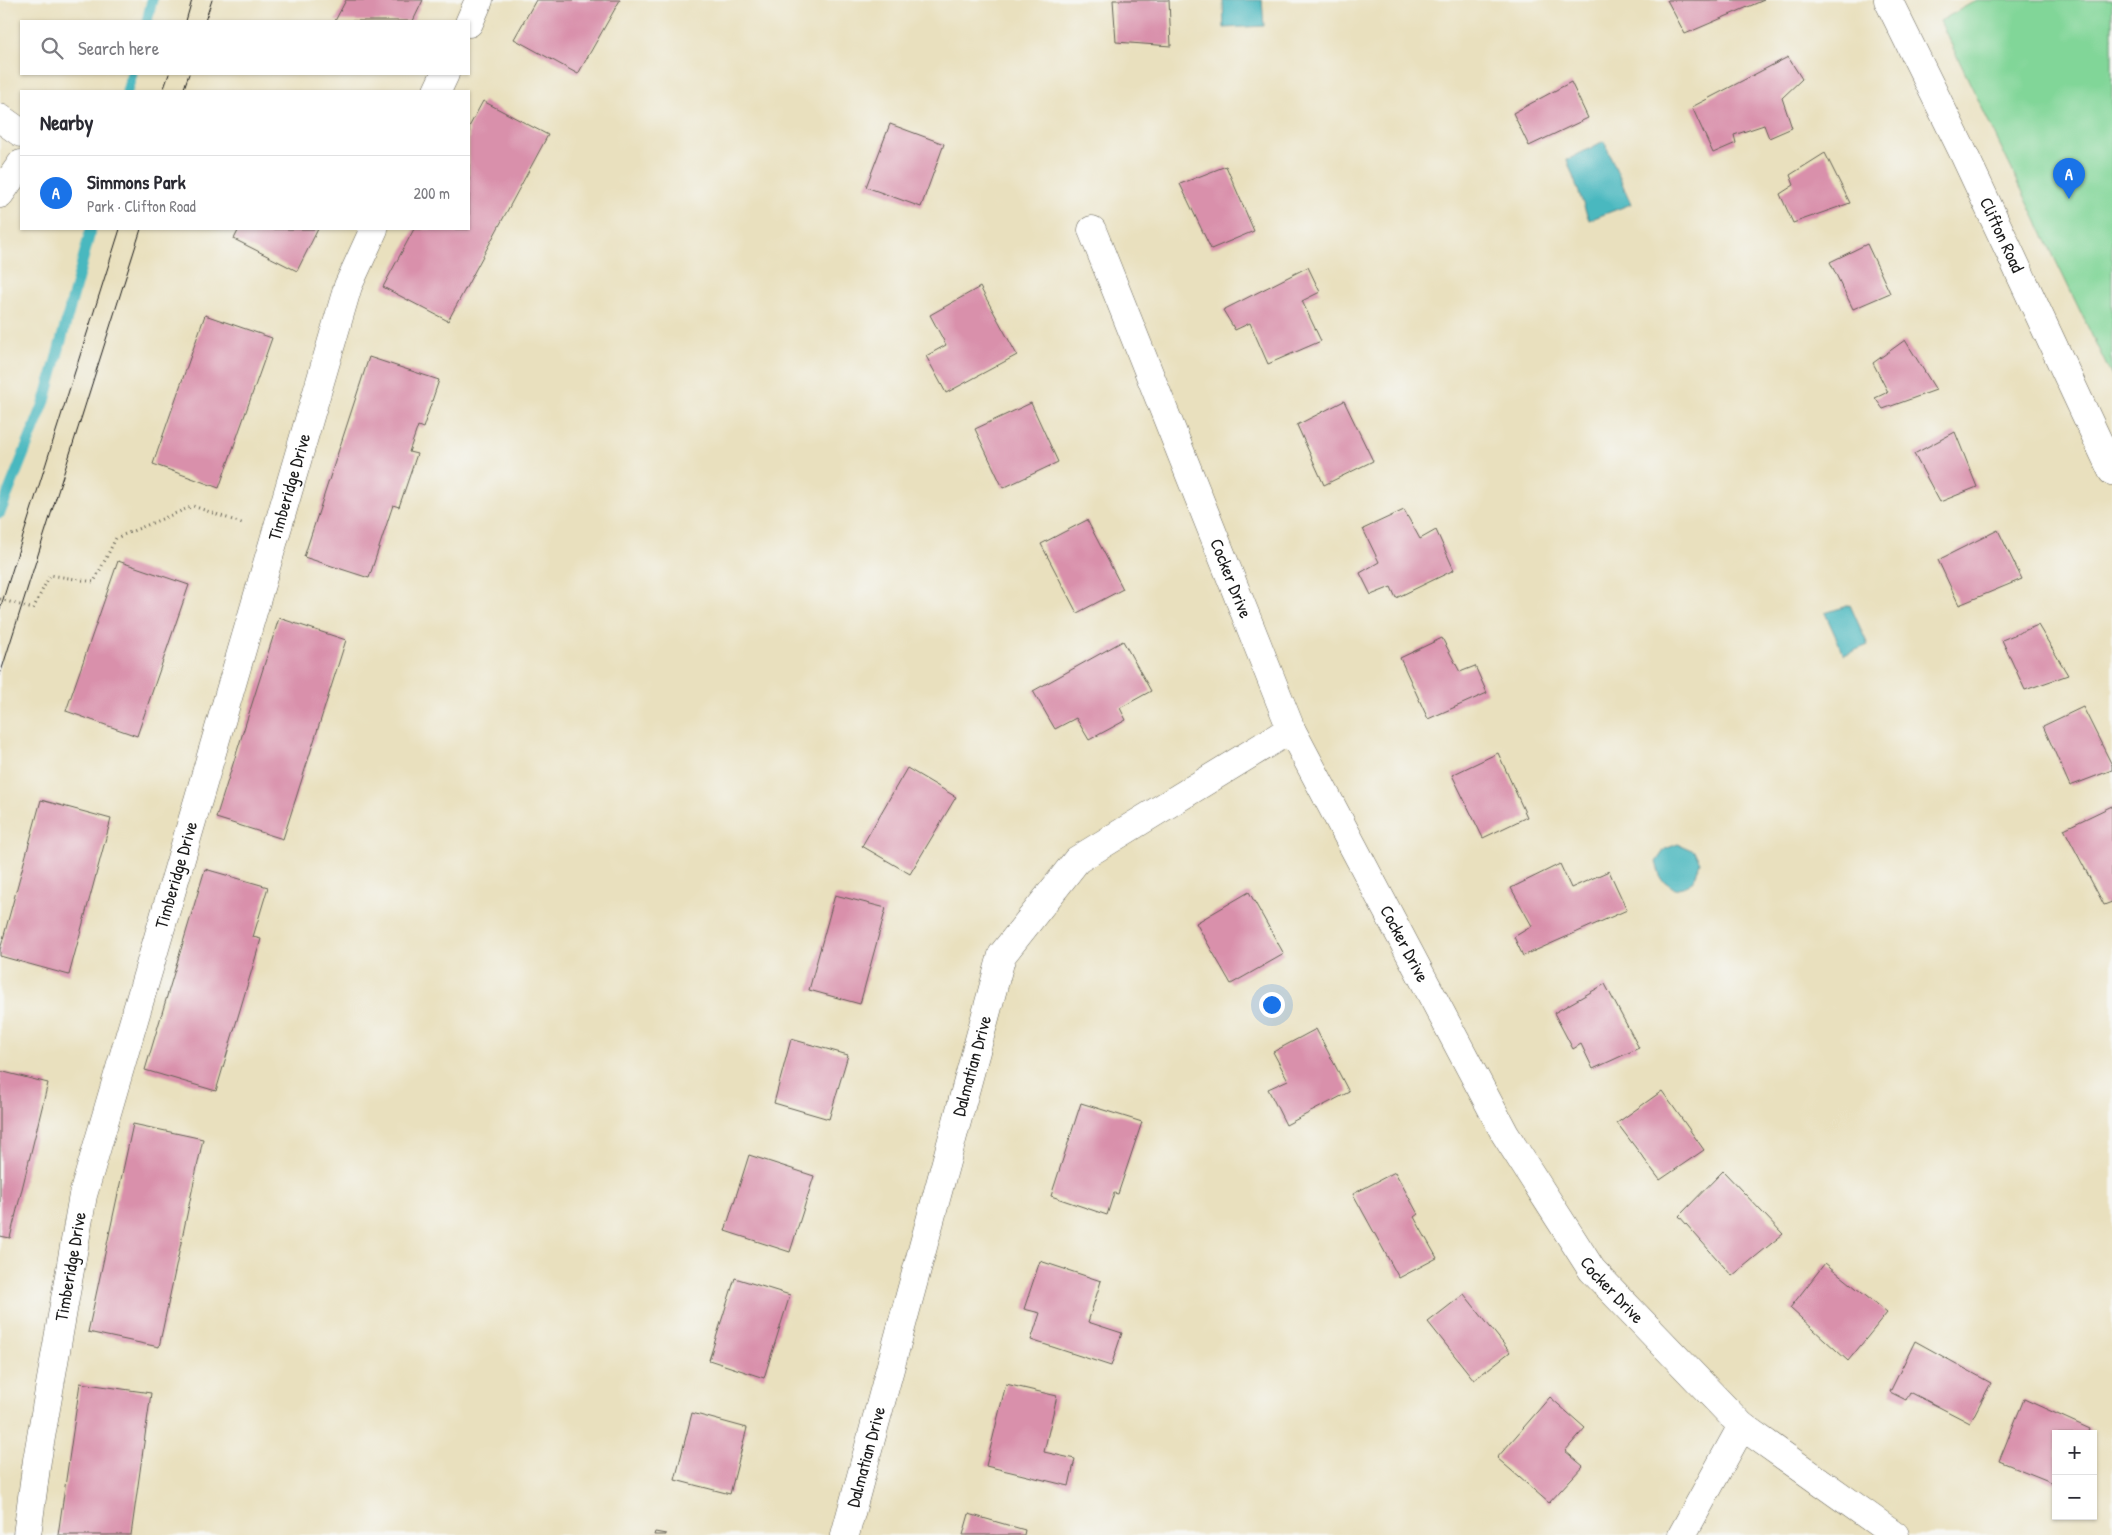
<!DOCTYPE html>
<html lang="en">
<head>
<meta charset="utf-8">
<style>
	:root { --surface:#fff; --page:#f2f2f3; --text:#2b2b33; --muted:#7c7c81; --line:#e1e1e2; --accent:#1a73e8 }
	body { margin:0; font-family:"Patrick Hand",sans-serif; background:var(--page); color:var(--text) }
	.controls { position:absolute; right:15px; bottom:15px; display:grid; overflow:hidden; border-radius:0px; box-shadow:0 1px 4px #0004 }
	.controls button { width:45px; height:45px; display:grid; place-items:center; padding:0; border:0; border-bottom:1px solid var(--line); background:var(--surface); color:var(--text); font:25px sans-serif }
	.you { position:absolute; left:1271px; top:1004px; width:18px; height:18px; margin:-12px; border:4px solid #fff; border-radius:50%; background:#1a73e8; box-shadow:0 0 0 8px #1a73e833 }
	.badge { display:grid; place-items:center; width:32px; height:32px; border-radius:50%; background:var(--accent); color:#fff; font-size:16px; font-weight:700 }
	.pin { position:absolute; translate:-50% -41px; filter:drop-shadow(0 1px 2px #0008) }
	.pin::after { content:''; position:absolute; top:26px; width:18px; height:15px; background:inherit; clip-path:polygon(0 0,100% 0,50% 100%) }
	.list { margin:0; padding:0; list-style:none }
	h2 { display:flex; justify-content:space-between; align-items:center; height:65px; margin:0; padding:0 20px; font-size:21px }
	h2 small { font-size:16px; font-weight:400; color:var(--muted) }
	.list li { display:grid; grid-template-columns:32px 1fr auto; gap:15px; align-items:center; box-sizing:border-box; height:75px; padding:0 20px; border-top:1px solid var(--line) }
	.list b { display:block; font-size:19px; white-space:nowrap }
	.list p { margin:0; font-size:16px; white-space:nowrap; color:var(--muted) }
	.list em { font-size:16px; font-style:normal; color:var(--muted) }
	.icon { flex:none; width:28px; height:28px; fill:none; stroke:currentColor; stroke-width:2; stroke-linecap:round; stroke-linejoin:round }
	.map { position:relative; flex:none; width:2112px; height:1535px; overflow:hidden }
	.search { position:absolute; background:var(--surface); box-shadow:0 1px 4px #0004; left:20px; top:20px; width:450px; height:55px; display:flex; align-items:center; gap:12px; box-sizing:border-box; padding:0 18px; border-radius:0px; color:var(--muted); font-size:19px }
	.panel { position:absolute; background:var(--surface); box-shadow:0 1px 4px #0004; left:20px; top:90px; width:450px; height:140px; border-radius:0px }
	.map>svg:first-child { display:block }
	.green { fill:#81d698; stroke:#4e795a }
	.water { fill:#49b8bf; stroke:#326a6e }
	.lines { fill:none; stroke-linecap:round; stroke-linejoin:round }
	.stream { stroke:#49b8bf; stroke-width:11 }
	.building { fill:#d990ab }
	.minor-casing { stroke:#646155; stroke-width:29 }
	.secondary-casing { stroke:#646155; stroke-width:29 }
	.path { stroke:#646155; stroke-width:3; stroke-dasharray:1 4; stroke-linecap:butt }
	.minor { stroke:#fff; stroke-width:28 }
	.secondary { stroke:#fff; stroke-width:28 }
	.tram { stroke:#1c1c1c; stroke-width:1 }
	.labels { text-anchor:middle; stroke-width:4.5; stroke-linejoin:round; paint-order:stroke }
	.street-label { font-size:18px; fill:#1c1c1c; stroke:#f6f6f2 }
</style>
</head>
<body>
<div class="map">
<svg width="2112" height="1535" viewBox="0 0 2112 1535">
	<rect width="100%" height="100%" fill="#f6f6f2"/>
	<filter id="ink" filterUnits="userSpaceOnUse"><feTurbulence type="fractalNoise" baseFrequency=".02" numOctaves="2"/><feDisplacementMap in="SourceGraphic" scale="10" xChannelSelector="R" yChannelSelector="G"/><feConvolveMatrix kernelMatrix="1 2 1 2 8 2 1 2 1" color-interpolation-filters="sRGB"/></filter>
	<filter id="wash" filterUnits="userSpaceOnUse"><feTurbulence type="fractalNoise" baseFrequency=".0096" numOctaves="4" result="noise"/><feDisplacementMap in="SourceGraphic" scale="20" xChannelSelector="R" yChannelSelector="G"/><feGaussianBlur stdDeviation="1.12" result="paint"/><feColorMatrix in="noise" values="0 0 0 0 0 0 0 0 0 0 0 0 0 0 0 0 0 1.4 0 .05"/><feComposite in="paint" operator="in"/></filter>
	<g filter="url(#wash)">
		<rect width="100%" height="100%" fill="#e9e0be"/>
		<!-- green -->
		<polygon class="green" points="1977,0 2112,0 2112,377 1940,21"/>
		<!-- water -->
		<g class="water">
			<polygon points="1223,0 1262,0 1264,26 1224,28"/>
			<polygon points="1604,141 1631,204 1589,220 1567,160"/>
			<polygon points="1850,605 1868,645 1844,655 1825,613"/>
			<path d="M1678 844 1694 851 1700 862C1695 880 1693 885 1675 889L1661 879 1656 862 1665 849Z"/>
		</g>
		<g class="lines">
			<!-- stream -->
			<g class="stream">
				<polyline points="147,21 152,0"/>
				<polyline points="127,91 132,74"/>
				<polyline points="0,513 45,401 91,229"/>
			</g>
		</g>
		<g id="blocks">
			<!-- building -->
			<g class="building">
				<polygon points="346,0 423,0 413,21 335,21"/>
				<polygon points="536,0 620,0 578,74 514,39"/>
				<polygon points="1113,0 1169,0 1171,46 1116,42"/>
				<polygon points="1667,0 1764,0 1685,34"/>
				<polygon points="1788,57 1802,79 1782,98 1792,128 1769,138 1764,125 1734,135 1736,143 1713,153 1692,107"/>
				<polygon points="1571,82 1588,118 1529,146 1513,113"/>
				<polygon points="483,101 548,135 448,321 383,287 414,229 469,229 469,127"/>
				<polygon points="890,124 944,144 921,207 866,187"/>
				<polygon points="1825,153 1850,203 1793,223 1780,194 1794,185 1790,175"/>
				<polygon points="1226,166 1254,231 1211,249 1180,184"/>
				<polygon points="239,229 318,229 297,271 234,239"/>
				<polygon points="1867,244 1890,293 1853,309 1830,262"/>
				<polygon points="1308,267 1320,292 1302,301 1321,341 1268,364 1250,323 1235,330 1223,310"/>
				<polygon points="980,287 1017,355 946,393 926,356 946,345 930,315"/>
				<polygon points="205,315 272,338 219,488 153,464"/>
				<polygon points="1905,340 1936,390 1883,409 1875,398 1888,392 1873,363"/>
				<polygon points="369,357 439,380 423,428 418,426 409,452 417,454 399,507 393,505 369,578 304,557"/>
				<polygon points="1344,401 1373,461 1324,485 1297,425"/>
				<polygon points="1031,403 1058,462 1003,488 975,429"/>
				<polygon points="1955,432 1977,487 1940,502 1914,454"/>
				<polygon points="1404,510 1420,539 1436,530 1454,570 1396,598 1391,587 1371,595 1360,573 1379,562 1363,529"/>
				<polygon points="1087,520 1123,589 1077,613 1041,544"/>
				<polygon points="1998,530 2022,579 1959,605 1938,560"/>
				<polygon points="118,561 189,585 137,736 66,711"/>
				<polygon points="279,618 346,640 283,839 216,818"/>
				<polygon points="2038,625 2068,675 2025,690 2002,640"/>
				<polygon points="1442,638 1460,672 1475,666 1487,693 1428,719 1400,658"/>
				<polygon points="1123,641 1151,691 1120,708 1126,720 1089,740 1076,718 1055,729 1033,691"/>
				<polygon points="2083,707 2112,765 2112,770 2070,786 2043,726"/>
				<polygon points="1498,753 1527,817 1483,838 1452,775"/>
				<polygon points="907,768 956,797 910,874 862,846"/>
				<polygon points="41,800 111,819 69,975 0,956 0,950"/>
				<polygon points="2112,806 2112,902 2104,905 2064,829"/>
				<polygon points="1560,864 1571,888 1609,871 1627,910 1523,956 1514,937 1532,926 1511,888"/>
				<polygon points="205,869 268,887 253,937 261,939 216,1091 145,1070"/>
				<polygon points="1249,892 1284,954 1231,984 1196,923"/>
				<polygon points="835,895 886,908 860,1004 809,990"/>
				<polygon points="1605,984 1639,1048 1593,1069 1581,1044 1573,1049 1554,1013"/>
				<polygon points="1316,1029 1349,1092 1286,1125 1268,1089 1288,1080 1273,1052"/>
				<polygon points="791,1039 848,1055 829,1119 774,1103"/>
				<polygon points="0,1071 48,1083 10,1238 0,1236"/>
				<polygon points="1662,1091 1704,1150 1660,1180 1617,1123"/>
				<polygon points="1081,1103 1142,1122 1118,1194 1114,1193 1107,1215 1051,1196"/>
				<polygon points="133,1124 203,1139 159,1347 88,1332"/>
				<polygon points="749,1155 814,1176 790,1252 725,1231"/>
				<polygon points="1723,1171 1783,1234 1732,1276 1679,1216"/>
				<polygon points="1395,1172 1418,1214 1414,1217 1437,1258 1399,1278 1353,1194"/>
				<polygon points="1040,1261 1101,1281 1088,1322 1122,1333 1111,1366 1031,1340 1040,1313 1024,1309"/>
				<polygon points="1825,1263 1887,1313 1848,1361 1790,1308"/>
				<polygon points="735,1278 790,1295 764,1378 709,1360"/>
				<polygon points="1464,1294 1510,1352 1474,1380 1428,1322"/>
				<polygon points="1915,1341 1991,1383 1970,1423 1910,1392 1906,1400 1890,1392"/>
				<polygon points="80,1383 151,1393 131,1535 58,1535"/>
				<polygon points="1006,1384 1057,1396 1044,1452 1075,1459 1069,1486 986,1466"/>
				<polygon points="1550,1397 1585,1428 1565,1451 1583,1466 1549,1503 1497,1458"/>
				<polygon points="2024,1399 2090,1429 2088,1434 2056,1434 2056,1484 1999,1461"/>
				<polygon points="692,1413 747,1428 730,1494 675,1480"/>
				<polygon points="969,1514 1025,1530 1024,1535 963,1535"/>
				<polygon points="655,1532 666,1534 666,1535 654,1535"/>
			</g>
		</g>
	</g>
	<g filter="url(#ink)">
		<use href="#blocks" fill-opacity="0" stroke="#646155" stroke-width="1"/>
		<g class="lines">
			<!-- minor casing -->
			<g class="minor-casing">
				<g id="minor">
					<polyline points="469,23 479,0"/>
					<polyline points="437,91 445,74"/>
					<polyline points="0,118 21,133"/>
					<polyline points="0,194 21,164"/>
					<path id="s1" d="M1092 230 1291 729 1505 1134 1592 1270 1742 1426 1895 1535"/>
					<path id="s2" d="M27 1535 37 1460 83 1195 348 286 374 229"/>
					<path id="s3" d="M845 1535 1002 955 1077 860 1291 729"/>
					<polyline points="1682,1535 1742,1426"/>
				</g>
			</g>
			<!-- secondary casing -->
			<g class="secondary-casing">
				<g id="secondary">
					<path id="s4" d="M1888 0 1962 150 2112 471"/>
				</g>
			</g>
			<!-- path -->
			<polyline class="path" points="0,599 33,609 50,575 94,582 116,538 193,506 244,524"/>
			<!-- minor -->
			<use href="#minor" class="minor"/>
			<!-- secondary -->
			<use href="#secondary" class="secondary"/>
			<!-- tram -->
			<g class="tram">
				<polyline points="186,21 192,0"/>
				<polyline points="205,21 212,0"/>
				<polyline points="163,91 169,74"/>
				<polyline points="183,91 189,74"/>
				<polyline points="0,609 120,229"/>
				<polyline points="0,675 141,229"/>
			</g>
		</g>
	</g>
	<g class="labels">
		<!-- street labels -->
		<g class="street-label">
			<text dy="6" stroke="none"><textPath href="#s4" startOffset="261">Clifton Road</textPath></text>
			<text dy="6" stroke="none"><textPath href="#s2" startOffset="1082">Timberidge Drive</textPath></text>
			<text dy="6" stroke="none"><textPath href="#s1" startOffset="375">Cocker Drive</textPath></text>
			<text dy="6" stroke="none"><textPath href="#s2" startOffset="678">Timberidge Drive</textPath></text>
			<text dy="6" stroke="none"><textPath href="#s1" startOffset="780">Cocker Drive</textPath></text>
			<text dy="6" stroke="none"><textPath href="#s3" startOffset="486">Dalmatian Drive</textPath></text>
			<text dy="6" stroke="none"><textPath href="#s2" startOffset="272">Timberidge Drive</textPath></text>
			<text dy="6" stroke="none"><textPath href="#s1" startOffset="1185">Cocker Drive</textPath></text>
			<text dy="6" stroke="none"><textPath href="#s3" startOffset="81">Dalmatian Drive</textPath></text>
		</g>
	</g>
</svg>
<div class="controls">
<button>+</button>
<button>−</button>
</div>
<div class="you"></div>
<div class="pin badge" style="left:2069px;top:199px">A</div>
<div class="search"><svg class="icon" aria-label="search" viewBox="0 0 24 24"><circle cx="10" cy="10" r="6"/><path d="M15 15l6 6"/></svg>Search here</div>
<section class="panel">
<h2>Nearby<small></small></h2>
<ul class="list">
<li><span class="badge">A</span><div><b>Simmons Park</b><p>Park · Clifton Road</p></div><em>200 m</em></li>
</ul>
</section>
</div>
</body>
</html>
